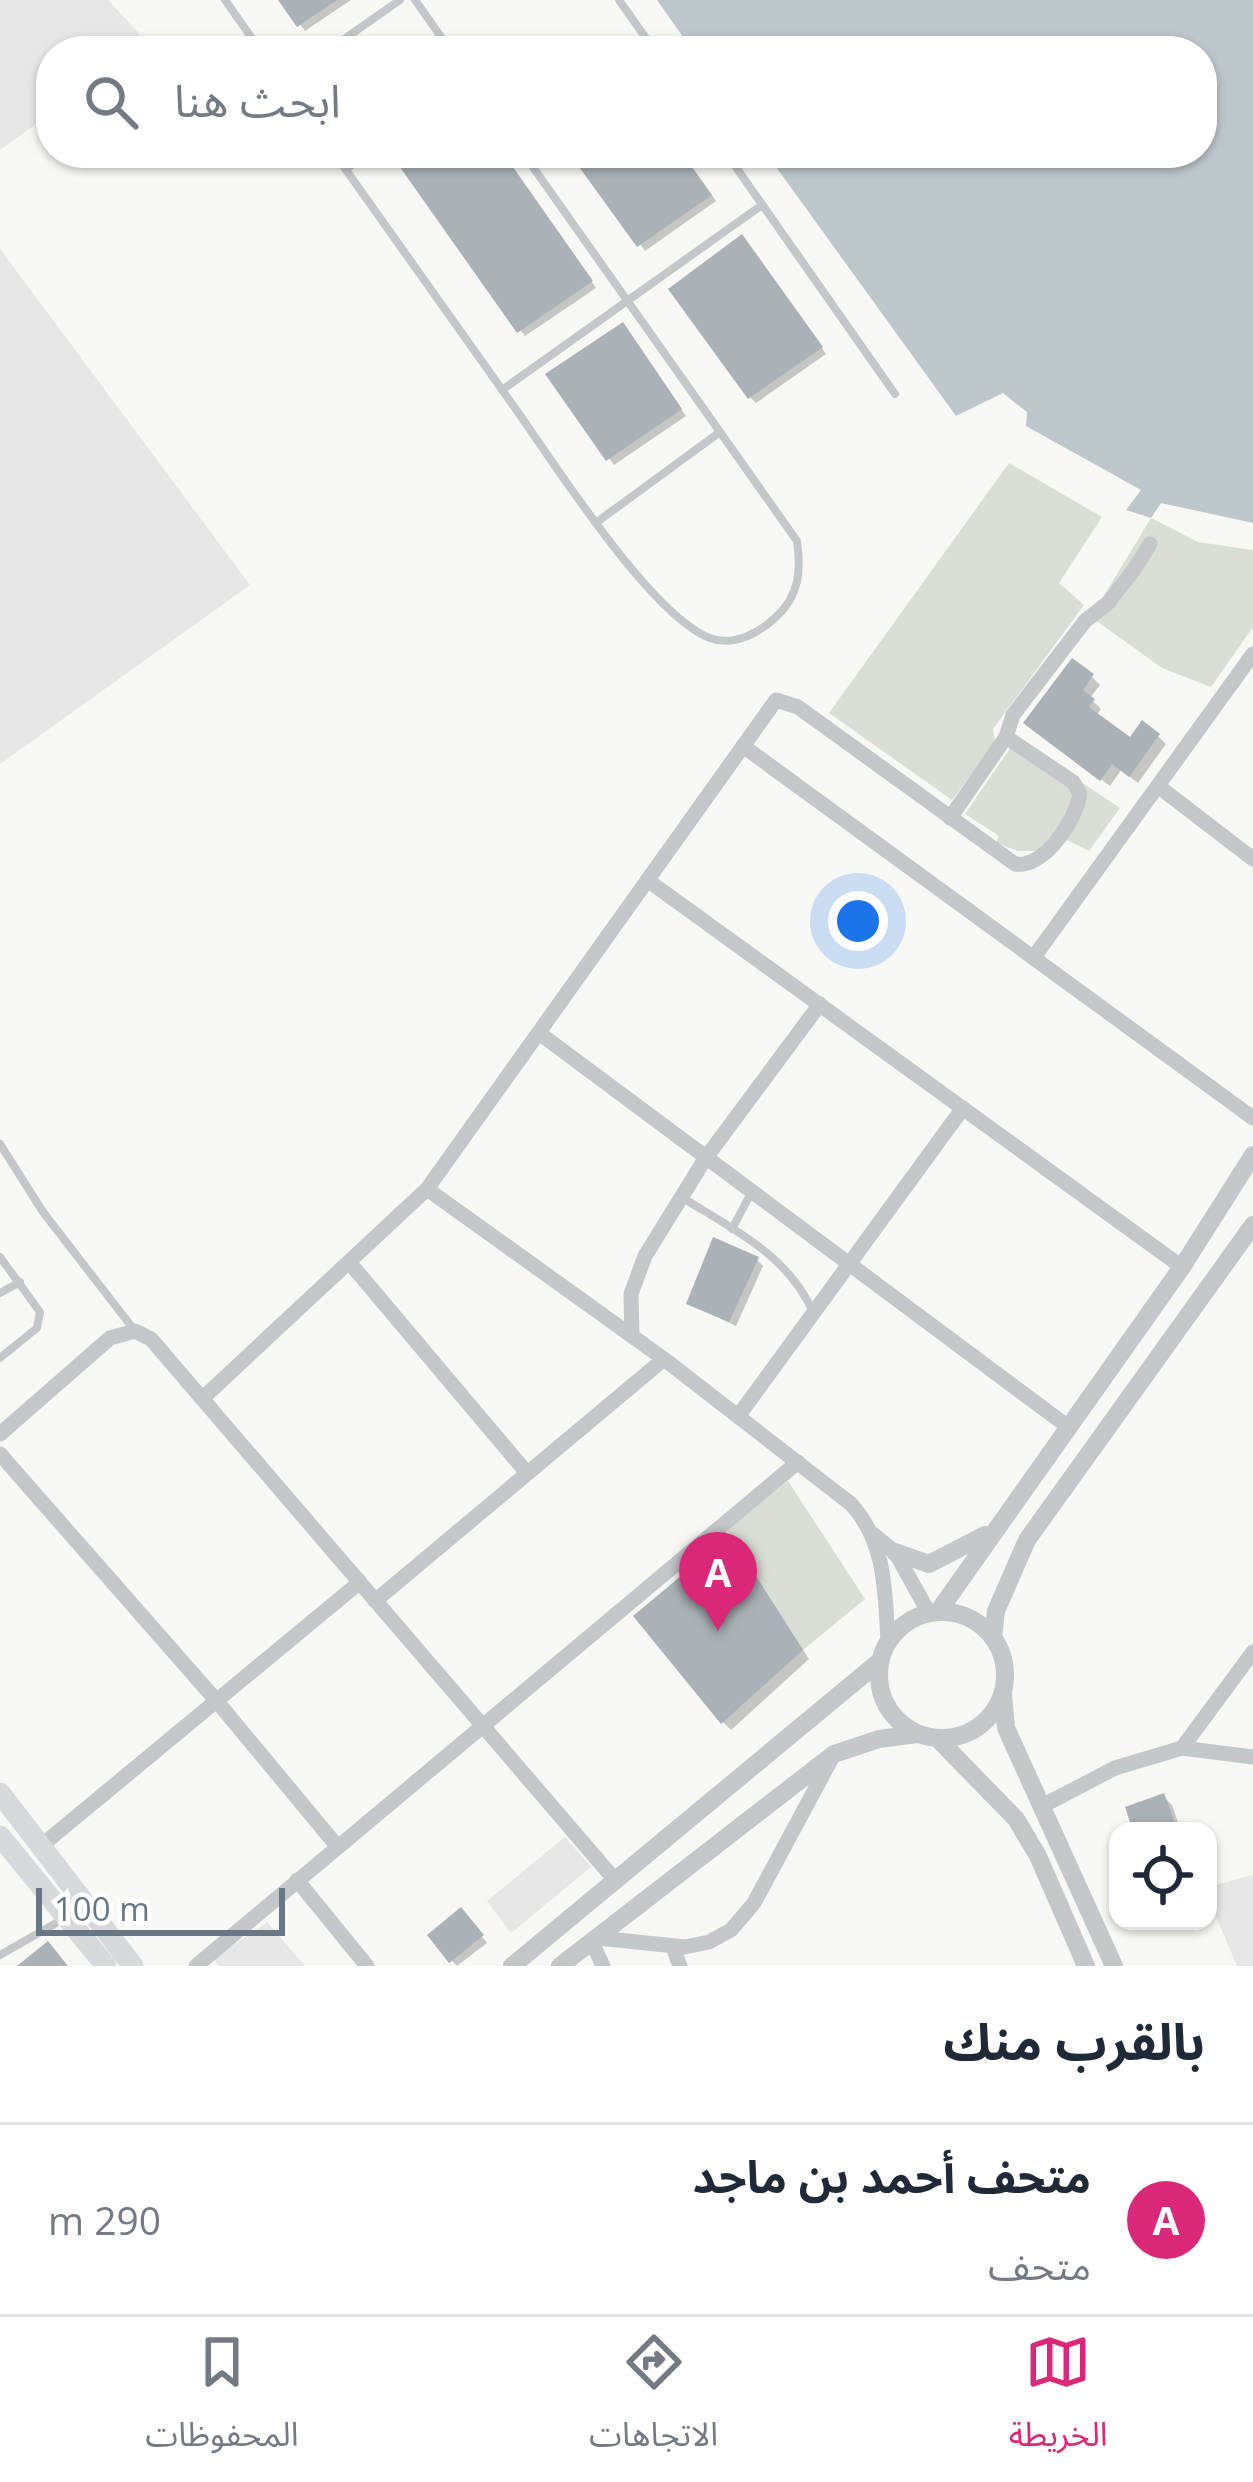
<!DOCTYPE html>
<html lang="ar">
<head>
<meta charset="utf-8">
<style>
	:root { --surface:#fff; --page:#f6f6f7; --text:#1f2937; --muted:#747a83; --line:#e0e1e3; --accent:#db2777 }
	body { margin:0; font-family:"Open Sans","Noto Sans Arabic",sans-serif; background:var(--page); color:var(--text); direction:rtl }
	.controls { position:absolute; right:36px; bottom:36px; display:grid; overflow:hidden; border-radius:24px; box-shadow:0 3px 9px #0004 }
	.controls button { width:108px; height:108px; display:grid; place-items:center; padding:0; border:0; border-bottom:3px solid var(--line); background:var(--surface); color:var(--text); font:60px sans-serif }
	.scale { position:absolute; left:36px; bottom:30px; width:249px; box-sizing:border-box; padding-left:12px; border:6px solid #687784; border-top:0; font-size:33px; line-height:42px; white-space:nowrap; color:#687784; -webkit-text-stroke:9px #fff; paint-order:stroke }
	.you { position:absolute; left:858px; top:921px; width:42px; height:42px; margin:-30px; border:9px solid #fff; border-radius:50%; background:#1a73e8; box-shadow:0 0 0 18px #1a73e833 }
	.badge { display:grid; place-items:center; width:78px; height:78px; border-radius:50%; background:var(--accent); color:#fff; font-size:39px; font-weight:700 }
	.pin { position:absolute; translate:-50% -99px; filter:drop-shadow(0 3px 6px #0008) }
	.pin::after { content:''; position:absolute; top:63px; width:42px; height:36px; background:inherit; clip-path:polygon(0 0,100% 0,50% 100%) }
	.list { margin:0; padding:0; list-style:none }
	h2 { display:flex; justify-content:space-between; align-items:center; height:156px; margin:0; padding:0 48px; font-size:51px }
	h2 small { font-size:39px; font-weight:400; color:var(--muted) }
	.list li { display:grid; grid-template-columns:78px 1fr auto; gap:36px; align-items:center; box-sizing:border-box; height:192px; padding:0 48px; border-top:3px solid var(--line) }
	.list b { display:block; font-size:45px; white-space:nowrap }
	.list p { margin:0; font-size:39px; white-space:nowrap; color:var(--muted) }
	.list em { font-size:39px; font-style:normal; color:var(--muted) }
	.icon { flex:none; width:66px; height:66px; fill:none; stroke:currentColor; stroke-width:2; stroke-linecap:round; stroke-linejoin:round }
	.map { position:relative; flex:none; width:1253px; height:1966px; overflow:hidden; direction:ltr }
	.search { position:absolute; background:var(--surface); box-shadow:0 3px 9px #0004; left:36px; right:36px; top:36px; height:132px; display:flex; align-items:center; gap:30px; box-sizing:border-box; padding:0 42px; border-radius:48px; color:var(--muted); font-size:45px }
	.sheet { height:348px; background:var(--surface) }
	nav { display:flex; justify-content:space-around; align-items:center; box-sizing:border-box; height:168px; border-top:3px solid var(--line); background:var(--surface); font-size:33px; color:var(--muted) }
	nav a { display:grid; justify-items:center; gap:6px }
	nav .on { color:var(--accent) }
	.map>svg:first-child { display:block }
	.built { fill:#e5e6e5 }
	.green { fill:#d8ded5 }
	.water { fill:#bdc6cb }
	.shadow { fill:#0003 }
	.building { fill:#aab2b7 }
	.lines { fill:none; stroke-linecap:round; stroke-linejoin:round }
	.service { stroke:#c3c7ca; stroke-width:8 }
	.minor { stroke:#c3c7ca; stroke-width:15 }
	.tertiary { stroke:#c3c7ca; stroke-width:18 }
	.secondary { stroke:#d5d9dc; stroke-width:21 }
</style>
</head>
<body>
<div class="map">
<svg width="1253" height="1966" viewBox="0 0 1253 1966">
	<rect width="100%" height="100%" fill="#f7f7f4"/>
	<!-- built -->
	<g class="built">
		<polygon points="0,0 108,0 148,43 137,51 51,51 51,113 0,150"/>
		<polygon points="0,249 250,585 0,764"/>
		<polygon points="565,1837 591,1867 511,1933 487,1901"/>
		<polygon points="1253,1875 1253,1966 1237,1966 1208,1898 1208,1887"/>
		<polygon points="267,1922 305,1966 219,1966 213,1959"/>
	</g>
	<!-- green -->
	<g class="green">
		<polygon points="1009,463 1102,517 1059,583 1084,605 993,729 995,742 952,800 829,713"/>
		<polygon points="1151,518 1198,542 1253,550 1253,627 1211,687 1162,668 1091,617"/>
		<polygon points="1011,747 1066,772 1120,808 1089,851 1055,834 1040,851 1018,851 996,843 999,836 965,814"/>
		<polygon points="788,1481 865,1599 803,1650 726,1529"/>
	</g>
	<!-- water -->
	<polygon class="water" points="657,0 1253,0 1253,523 1161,503 1151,518 1126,510 1141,490 1026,426 1027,412 1003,393 956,416 766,153 1202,153 1202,51 693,51"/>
	<!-- shadow -->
	<g class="shadow">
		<polygon points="282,0 351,0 305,31"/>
		<polygon points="393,153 502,153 596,288 525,336"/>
		<polygon points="573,153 681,153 716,201 645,251"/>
		<polygon points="747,243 826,354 756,403 750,397"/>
		<polygon points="628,331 686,416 614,465 550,375"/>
		<polygon points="1092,677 1100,685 1090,698 1101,709 1096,716 1131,741 1158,736 1166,744 1138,783 1121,770 1110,786 1035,730"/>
		<polygon points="757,1260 763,1266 736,1326 690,1304"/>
		<polygon points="737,1547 809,1659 731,1730 723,1722"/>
		<polygon points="1164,1797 1172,1805 1181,1831 1137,1831"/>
		<polygon points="467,1917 487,1943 457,1966 452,1961"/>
	</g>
	<!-- building -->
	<g class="building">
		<polygon points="278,0 337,0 297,27"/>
		<polygon points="390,153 503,153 593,281 517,333"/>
		<polygon points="569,153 682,153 712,195 637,247"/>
		<polygon points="742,234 823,347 748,399 668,289"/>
		<polygon points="623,322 682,409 606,461 545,374"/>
		<polygon points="1072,658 1094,674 1083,690 1095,699 1089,707 1130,737 1142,720 1160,734 1129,777 1112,764 1100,781 1023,723"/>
		<polygon points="713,1237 759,1257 729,1322 686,1304"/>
		<polygon points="730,1535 803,1650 721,1724 633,1616"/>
		<polygon points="1164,1793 1178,1831 1133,1831 1125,1807"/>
		<polygon points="461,1907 484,1935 449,1963 427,1935"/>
		<polygon points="48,1941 68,1966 17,1966"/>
	</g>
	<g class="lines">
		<!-- service -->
		<g class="service">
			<polyline points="225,0 261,51"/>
			<polyline points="415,0 451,51"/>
			<polyline points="619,0 655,51"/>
			<polyline points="327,51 400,0"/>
			<path d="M334 153C394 238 455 323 515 408 554 463 651 616 710 638 734 647 759 633 776 617 800 595 801 570 797 541L523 153"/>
			<polyline points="726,153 895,394"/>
			<polyline points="346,169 369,153"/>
			<polyline points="502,390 762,205"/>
			<polyline points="597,522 720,432"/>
			<polyline points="0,1144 43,1212 135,1331"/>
			<path d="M683 1198C734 1230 788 1255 813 1312"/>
			<polyline points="732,1229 751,1193"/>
			<polyline points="0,1257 40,1312 37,1328 0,1358"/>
			<polyline points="0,1293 20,1282"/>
			<polyline points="0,1955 65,1918"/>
		</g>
		<!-- minor -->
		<g class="minor">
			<polyline points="743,746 1253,1118"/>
			<polyline points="1158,786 1253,859"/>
			<polyline points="950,818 1006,737 1013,715 1085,621 1108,603 1133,571 1150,544"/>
			<polyline points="650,882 1182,1267"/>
			<polyline points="1034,957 1253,654"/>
			<polyline points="539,1033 1067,1426"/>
			<path d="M427 1189 664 1359 851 1504C886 1542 885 1592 888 1641"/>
			<polyline points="349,1262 527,1473"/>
			<polyline points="632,1336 631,1294 645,1256 705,1159 820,1004"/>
			<path d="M204 1397 427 1189 776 700 798 707 1015 864C1044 869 1076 820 1080 794L1073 782 1006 737"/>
			<polyline points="739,1415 963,1108"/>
			<polyline points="0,1434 110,1338 135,1331 151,1339 615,1880"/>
			<polyline points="0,1454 215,1699 337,1846"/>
			<polyline points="873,1534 895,1552 929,1613"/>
			<polyline points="375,1601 664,1359"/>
			<polyline points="1182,1748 1253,1652"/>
			<polyline points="1044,1805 1115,1768 1182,1748 1253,1757"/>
			<polyline points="41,1846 360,1582"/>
			<polyline points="297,1880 367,1966"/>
			<polyline points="598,1938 685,1947 709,1942 731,1930 754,1903 833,1756"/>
			<polyline points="592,1942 603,1966"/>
			<polyline points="673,1947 680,1966"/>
			<polyline points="196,1966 798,1462"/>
		</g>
		<!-- tertiary -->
		<g class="tertiary">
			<polyline points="895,1552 929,1564 985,1535"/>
			<circle cx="942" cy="1675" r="63"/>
			<polyline points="938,1612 1182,1267 1253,1155"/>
			<polyline points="993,1637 996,1611 1027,1540 1253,1225"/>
			<polyline points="1003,1694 1006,1728 1114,1966"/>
			<polyline points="938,1739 1016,1819 1038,1856 1086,1966"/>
			<polyline points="512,1966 880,1661"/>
			<polyline points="560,1966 834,1754 879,1739 917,1734"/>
		</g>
		<!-- secondary -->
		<g class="secondary">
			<polyline points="0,1793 133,1966"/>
			<polyline points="0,1836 106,1966"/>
		</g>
	</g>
</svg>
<div class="controls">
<button><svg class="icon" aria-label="locate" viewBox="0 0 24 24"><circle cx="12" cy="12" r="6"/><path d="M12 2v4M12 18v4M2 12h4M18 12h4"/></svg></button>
</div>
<div class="scale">100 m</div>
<div class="you"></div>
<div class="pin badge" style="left:718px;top:1631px">A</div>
<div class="search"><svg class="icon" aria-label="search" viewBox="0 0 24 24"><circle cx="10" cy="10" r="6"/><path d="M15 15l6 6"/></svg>ابحث هنا</div>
</div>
<section class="sheet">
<h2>بالقرب منك<small></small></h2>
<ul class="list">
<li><span class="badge">A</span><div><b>متحف أحمد بن ماجد</b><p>متحف</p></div><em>290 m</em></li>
</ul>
</section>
<nav>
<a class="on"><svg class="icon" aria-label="map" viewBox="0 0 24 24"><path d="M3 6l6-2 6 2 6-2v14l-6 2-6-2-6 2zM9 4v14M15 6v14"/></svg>الخريطة</a>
<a><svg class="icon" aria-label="directions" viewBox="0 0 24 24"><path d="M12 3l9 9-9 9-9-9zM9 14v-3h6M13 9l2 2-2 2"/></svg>الاتجاهات</a>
<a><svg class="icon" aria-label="saved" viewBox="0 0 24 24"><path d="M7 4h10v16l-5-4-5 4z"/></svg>المحفوظات</a>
</nav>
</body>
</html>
